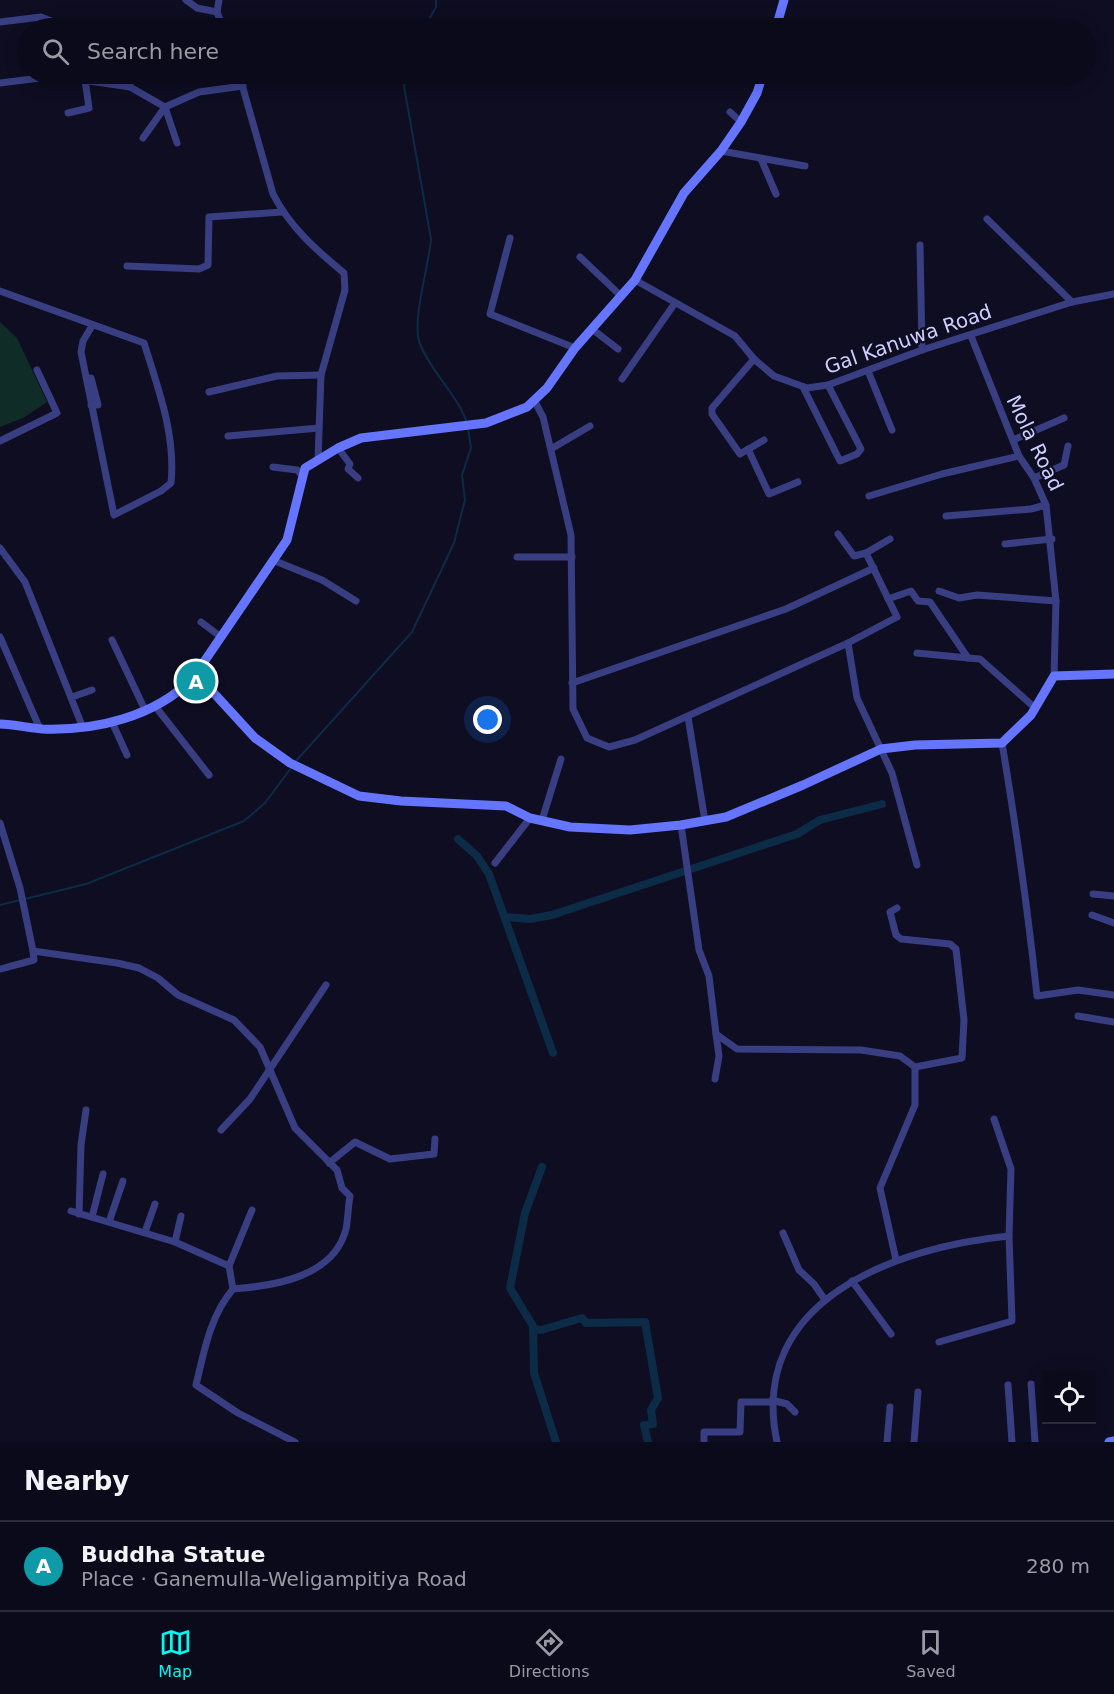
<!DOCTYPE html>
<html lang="en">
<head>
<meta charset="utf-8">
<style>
	:root { --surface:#0a0a1a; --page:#131323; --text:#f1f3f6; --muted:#999aa2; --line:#2a2b39; --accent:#00f9f2 }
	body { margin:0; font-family:"DejaVu Sans",sans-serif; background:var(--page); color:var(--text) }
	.controls { position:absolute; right:18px; bottom:18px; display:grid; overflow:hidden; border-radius:0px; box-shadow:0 3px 15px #0003 }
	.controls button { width:54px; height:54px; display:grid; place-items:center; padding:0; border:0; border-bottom:2px solid var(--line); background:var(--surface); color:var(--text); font:30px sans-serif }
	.you { position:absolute; left:488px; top:720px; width:21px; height:21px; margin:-15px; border:4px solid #fff; border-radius:50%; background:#1a73e8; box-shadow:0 0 0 9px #1a73e833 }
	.badge { display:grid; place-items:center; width:39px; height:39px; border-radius:50%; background:var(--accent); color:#fff; font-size:20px; font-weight:700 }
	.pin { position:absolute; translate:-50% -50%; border:3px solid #fff; box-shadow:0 2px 6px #0006 }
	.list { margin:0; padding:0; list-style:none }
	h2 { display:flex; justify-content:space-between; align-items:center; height:78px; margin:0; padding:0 24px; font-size:26px }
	h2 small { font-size:20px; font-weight:400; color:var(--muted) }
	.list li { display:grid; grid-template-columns:39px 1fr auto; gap:18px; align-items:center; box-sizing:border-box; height:90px; padding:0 24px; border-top:2px solid var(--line) }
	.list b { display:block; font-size:22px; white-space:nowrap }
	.list p { margin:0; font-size:20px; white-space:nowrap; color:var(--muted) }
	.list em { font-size:20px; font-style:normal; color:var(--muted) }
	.icon { flex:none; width:33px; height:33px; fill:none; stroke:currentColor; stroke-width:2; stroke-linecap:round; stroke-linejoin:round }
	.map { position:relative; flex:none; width:1114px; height:1442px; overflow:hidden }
	.search { position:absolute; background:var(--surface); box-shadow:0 3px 15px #0003; left:18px; right:18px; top:18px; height:66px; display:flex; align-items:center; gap:15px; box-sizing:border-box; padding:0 21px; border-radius:33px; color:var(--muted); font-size:22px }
	.sheet { height:168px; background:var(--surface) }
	nav { display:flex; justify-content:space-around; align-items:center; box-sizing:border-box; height:84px; border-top:2px solid var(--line); background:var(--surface); font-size:16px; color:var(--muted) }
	nav a { display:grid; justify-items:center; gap:3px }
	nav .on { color:var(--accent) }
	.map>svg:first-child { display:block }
	.green { fill:#102c27 }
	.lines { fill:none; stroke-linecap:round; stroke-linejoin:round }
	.stream { stroke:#0c2b47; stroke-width:2 }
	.canal { stroke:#0c2b47; stroke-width:8 }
	.street { stroke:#383e81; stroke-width:7 }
	.secondary { stroke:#6575ff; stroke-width:9 }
	.labels { text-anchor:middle; stroke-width:4.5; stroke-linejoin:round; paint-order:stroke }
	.street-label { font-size:20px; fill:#cecfff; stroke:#0e0d22 }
</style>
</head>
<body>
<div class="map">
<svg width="1114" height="1442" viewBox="0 0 1114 1442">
	<rect width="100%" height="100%" fill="#0e0d22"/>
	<!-- green -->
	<polygon class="green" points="0,322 17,338 47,402 23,418 0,427"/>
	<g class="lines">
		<!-- stream -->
		<g class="stream">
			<polyline points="424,28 436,7 436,0"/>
			<path d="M406 74 404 86 431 239C429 266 411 322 420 344 431 372 457 394 467 423"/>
			<polyline points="296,761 412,632 454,543 465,500 462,475 471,448 468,428"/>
			<polyline points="0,905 86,884 244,821 265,803 291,768"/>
		</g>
		<!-- canal -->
		<g class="canal">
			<polyline points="458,839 477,856 489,874 553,1053"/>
			<polyline points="505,917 530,919 552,915 797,834 820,820 882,804"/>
			<polyline points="542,1167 525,1213 510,1288 533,1326 534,1373 556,1442"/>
			<polyline points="533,1329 541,1330 582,1318 586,1323 645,1322 658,1398 651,1410 653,1424 644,1425 648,1442"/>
		</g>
		<!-- street -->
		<g class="street">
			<polyline points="186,0 197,8 217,12"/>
			<polyline points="219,0 217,12 223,28"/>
			<polyline points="0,22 41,17 51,21 53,28"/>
			<polyline points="130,74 130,87"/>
			<path d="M239 74 273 194C290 227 315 249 344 273L345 290 321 375 318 460"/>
			<polyline points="0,83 56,76 130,87 165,107 199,92 243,86"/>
			<polyline points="165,107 177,143"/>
			<polyline points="730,112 741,122"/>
			<polyline points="68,113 89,108 85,80"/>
			<polyline points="143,138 165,107"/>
			<polyline points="721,151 805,166"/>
			<polyline points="761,159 776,194"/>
			<polyline points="987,219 1072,302"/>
			<polyline points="510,238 490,314 575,348"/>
			<polyline points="920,245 922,350"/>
			<polyline points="580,257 621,296"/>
			<polyline points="127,266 199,269 208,265 209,217 282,212"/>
			<polyline points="635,280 735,336 754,359 774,376 807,388 828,385 922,350 1072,302 1114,294"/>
			<path d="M0 291 144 343C158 388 176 435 171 483L161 491 114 515 81 352 83 341 92 326"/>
			<polyline points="592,329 618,349"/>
			<polyline points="971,336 1019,456 1034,478 1046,505 1056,601 1054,676"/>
			<polyline points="754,359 712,408 712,414 740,454 764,440"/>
			<polyline points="868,371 892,430"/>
			<polyline points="91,378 98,405 91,405"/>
			<polyline points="622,379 675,303"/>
			<polyline points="803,387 840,461 857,454 861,449 828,385"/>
			<polyline points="209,392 277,376 321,375"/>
			<polyline points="534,400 543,417 571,535 573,709 587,738 609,747 635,740 848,643 857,698 892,773 917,865"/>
			<polyline points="228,436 319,428"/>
			<polyline points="1013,440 1064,418"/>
			<polyline points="0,441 57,413 37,370"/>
			<polyline points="338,448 350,464 348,469 358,478"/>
			<polyline points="551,449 590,426"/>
			<polyline points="748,449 769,494 798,482"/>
			<polyline points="273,467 297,470 302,475"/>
			<polyline points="1034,478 1064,465 1068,446"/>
			<polyline points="869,496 942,474 1019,456"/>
			<polyline points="946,516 1031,509 1046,505"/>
			<polyline points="838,534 854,556 866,553 897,617 848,643"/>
			<polyline points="1005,544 1052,539"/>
			<polyline points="0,548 25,582 83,728"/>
			<polyline points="866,553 890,539"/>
			<polyline points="517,557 572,557"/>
			<polyline points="275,561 322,580 356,601"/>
			<polyline points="939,591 959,598 977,595 1056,601"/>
			<polyline points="888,599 911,591 918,601 930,602 968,658 980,659 1034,707"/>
			<polyline points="201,622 221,637"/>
			<polyline points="0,637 40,729"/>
			<polyline points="112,640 145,710"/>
			<polyline points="917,653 968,658"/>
			<polyline points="572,683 786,609 874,568"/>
			<polyline points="72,697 92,690"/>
			<polyline points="155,706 209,775"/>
			<polyline points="688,717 705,821"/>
			<polyline points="112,722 127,755"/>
			<path d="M1002 743C1016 827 1028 911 1037 996L1078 990 1114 995"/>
			<polyline points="542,820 561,759"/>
			<path d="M0 823 20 888 33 951 117 963 139 968 158 978 178 995 234 1020 260 1047 295 1128 337 1170 342 1188 350 1196C348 1207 348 1219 346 1229 334 1277 274 1286 233 1289 210 1316 204 1352 196 1385L238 1413 295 1442"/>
			<polyline points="681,825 699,950 709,976 716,1034 737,1049 861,1050 900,1056 915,1067 915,1105 880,1188 896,1260"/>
			<polyline points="495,863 530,818"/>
			<polyline points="1093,894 1114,896"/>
			<polyline points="897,908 890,912 896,935 901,939 950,944 956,949 964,1020 962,1058 915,1067"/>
			<polyline points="1092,915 1114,923"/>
			<polyline points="0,969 34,960 33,951"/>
			<polyline points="1078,1016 1114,1022"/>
			<polyline points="715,1079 719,1056 716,1034"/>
			<polyline points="221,1130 250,1099 326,985"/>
			<polyline points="329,1163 355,1142 390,1159 434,1154 435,1139"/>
			<polyline points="71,1211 175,1242 229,1266"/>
			<polyline points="79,1214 81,1145 86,1110"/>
			<polyline points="92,1217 103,1174"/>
			<polyline points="109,1222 123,1181"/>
			<polyline points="145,1232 155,1204"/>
			<polyline points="783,1233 799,1270 814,1284 825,1300"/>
			<polyline points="175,1242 181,1216"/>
			<polyline points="852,1281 891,1334"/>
			<polyline points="233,1289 229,1266 252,1210"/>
			<polyline points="939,1342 1012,1321 1009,1236 1011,1169 994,1119"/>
			<polyline points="1031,1384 1035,1442"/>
			<polyline points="1008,1385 1012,1442"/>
			<polyline points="772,1400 787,1404 795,1412"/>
			<polyline points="704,1442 704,1432 740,1432 741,1402 772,1402"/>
			<path d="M777 1442C747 1300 896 1247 1009 1236"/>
			<polyline points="887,1442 890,1407"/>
			<polyline points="914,1442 918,1392"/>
		</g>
		<!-- secondary -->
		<g class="secondary">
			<polyline points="776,28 784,0"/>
			<polyline points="193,678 287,540 305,468 338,448 361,438 486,423 527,407 547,388 575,348 635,280 684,193 721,151 741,122 757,93 763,74"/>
			<path d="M0 724C14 724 28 728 42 729 95 731 155 717 193 678L211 690 255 738 290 763 359 796 401 801 506 806 530 818 570 827 630 830 681 825 726 817 803 785 881 749 915 745 1002 743 1031 715 1054 676 1114 674"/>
			<polyline points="1109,1442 1114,1441"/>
		</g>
	</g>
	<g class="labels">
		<!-- street labels -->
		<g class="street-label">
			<text transform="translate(908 339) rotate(-19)" y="7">Gal Kanuwa Road</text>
			<text transform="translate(1035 443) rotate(64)" y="7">Mola Road</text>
		</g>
	</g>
</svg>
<div class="controls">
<button><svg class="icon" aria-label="locate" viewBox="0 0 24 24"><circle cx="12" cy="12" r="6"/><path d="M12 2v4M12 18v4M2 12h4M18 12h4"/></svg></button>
</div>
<div class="you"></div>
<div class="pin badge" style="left:196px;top:681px;background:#0f9aa8">A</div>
<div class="search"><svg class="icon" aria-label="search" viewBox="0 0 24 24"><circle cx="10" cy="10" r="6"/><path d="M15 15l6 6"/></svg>Search here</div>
</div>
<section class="sheet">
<h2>Nearby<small></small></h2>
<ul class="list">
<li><span class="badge" style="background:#0f9aa8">A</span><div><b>Buddha Statue</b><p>Place · Ganemulla-Weligampitiya Road</p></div><em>280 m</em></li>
</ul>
</section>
<nav>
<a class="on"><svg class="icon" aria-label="map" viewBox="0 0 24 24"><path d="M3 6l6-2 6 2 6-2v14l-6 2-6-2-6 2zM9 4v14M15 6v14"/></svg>Map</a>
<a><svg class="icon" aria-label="directions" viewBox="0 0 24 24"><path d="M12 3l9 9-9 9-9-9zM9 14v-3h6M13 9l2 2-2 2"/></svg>Directions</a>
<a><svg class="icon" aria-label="saved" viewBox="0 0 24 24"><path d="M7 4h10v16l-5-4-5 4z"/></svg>Saved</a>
</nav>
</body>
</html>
